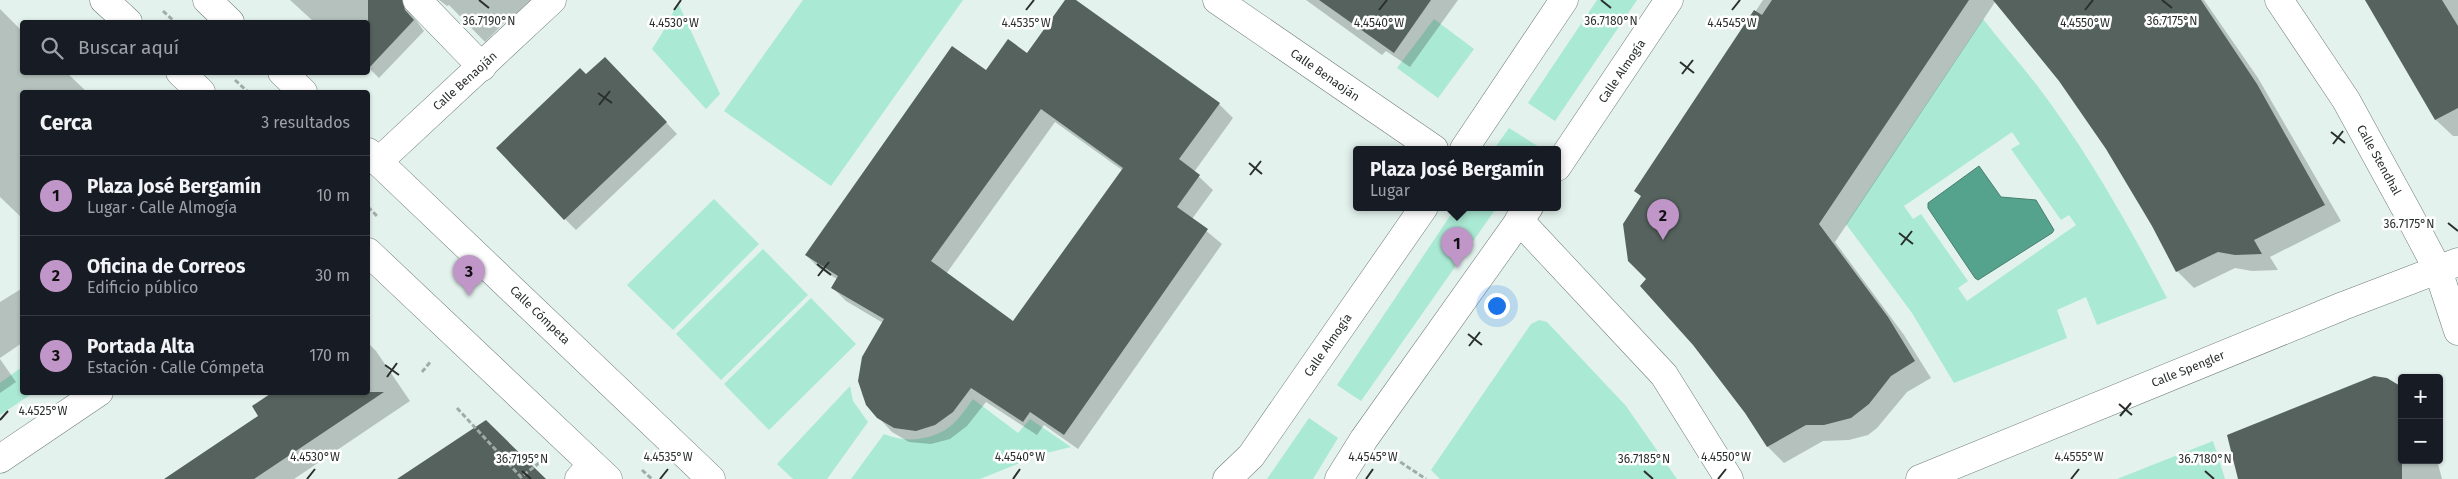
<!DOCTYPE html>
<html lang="es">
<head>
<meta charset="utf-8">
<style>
	:root { --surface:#171b24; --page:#20242c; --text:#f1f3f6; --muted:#9ea1a6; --line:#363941; --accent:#c096c8 }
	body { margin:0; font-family:"Fira Sans",sans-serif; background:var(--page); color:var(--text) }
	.controls { position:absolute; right:15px; bottom:15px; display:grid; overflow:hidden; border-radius:5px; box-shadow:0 1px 4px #0004 }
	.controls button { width:45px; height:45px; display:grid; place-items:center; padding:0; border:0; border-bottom:1px solid var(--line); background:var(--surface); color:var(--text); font:25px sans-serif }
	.you { position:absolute; left:1496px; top:305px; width:18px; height:18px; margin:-12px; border:4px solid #fff; border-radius:50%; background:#1a73e8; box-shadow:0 0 0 8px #1a73e833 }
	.badge { display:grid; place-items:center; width:32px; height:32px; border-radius:50%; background:var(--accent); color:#111; font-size:16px; font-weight:700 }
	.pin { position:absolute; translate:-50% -41px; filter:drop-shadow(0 1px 2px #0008) }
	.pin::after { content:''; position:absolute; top:26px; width:18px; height:15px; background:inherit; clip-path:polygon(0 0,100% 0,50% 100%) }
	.popup { position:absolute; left:1353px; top:146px; width:208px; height:65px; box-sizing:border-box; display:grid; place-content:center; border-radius:5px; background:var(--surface); filter:drop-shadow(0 1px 4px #0005); font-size:16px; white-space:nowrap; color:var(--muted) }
	.popup b { font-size:19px; color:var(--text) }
	.popup::after { content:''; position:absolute; left:50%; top:100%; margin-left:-10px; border:10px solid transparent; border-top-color:var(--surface) }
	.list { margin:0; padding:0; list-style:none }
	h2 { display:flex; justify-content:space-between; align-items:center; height:65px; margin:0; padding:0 20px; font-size:21px }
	h2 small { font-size:16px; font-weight:400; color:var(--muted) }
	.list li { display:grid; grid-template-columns:32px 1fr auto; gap:15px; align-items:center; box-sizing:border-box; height:80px; padding:0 20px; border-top:1px solid var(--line) }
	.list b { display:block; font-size:19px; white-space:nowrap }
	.list p { margin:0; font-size:16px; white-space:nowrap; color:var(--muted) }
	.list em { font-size:16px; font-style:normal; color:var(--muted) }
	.icon { flex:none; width:28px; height:28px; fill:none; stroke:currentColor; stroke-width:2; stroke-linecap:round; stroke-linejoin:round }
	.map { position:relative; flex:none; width:2458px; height:479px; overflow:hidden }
	.search { position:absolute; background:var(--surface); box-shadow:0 1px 4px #0004; left:20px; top:20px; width:350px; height:55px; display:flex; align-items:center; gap:12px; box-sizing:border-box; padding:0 18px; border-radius:5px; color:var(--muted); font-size:19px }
	.panel { position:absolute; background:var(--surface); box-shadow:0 1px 4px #0004; left:20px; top:90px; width:350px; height:305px; border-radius:5px }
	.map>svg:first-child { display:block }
	.green { fill:#aae9d4; fill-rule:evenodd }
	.water { fill:#55a38c; stroke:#488070 }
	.shadow { fill:#0003; fill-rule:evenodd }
	.building { fill:#56625e; fill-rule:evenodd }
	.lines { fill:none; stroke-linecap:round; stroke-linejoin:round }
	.pedestrian-casing { stroke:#707d78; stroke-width:29 }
	.minor-casing { stroke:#707d78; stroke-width:29 }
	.secondary-casing { stroke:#707d78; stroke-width:29 }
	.path { stroke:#a1aca8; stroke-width:3; stroke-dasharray:5 2.5; stroke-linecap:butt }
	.pedestrian { stroke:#fff; stroke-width:28 }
	.minor { stroke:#fff; stroke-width:28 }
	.secondary { stroke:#fff; stroke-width:28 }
	.ticks { fill:none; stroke:#2a2f2d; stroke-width:2 }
	.labels { text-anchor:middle; stroke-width:5; stroke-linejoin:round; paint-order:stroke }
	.street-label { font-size:12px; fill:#2a2f2d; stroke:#fff }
	.ticks-label { font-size:12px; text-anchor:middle; fill:#2a2f2d; stroke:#fff; stroke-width:5; stroke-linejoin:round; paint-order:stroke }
</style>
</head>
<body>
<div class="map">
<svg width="2458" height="479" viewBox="0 0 2458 479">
	<rect width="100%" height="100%" fill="#e3f2ed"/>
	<!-- green -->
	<g class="green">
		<polygon points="803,0 963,0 831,186 724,111"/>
		<polygon points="1597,0 1637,0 1555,121 1528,103"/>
		<polygon points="678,3 720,94 706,109 652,49 661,35"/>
		<polygon points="1434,19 1474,49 1438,98 1397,68"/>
		<path d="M1983 19C2000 41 2019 62 2036 84 2087 151 2128 224 2167 298L2097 325 2086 297 2057 310 2067 338 1954 383 1912 313 1846 224ZM2012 132 2020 144 2011 149 2061 220 2069 215 2076 225 1967 301 1958 288 1968 281 1921 214 1913 219 1904 206Z"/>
		<polygon points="1509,128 1539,147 1537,149 1494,149"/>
		<polygon points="714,199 759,244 673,330 627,285"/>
		<polygon points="1456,207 1497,207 1361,401 1337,385"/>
		<polygon points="763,249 808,295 721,380 676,334"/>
		<polygon points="811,298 856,344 769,430 724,384"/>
		<polygon points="1539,320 1547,322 1626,406 1677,479 1440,479 1431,470 1531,324"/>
		<polygon points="22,367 22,392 33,393 0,415 0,383"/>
		<polygon points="850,386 853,401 868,422 827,479 793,479 777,464"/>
		<path d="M973 399 1018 433 1030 419 1071 447 1042 454 980 479H851L884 434C906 444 936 440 954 423 961 416 967 407 973 399Z"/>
		<polygon points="1309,418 1338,438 1313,479 1267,479"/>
		<polygon points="2213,441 2225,479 2117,479"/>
	</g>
	<!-- water -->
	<polygon class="water" points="1979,166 2001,197 2036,200 2054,230 2052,233 1978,280 1975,278 1928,208 1928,203"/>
	<!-- shadow -->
	<g class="shadow">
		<polygon points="290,0 416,0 412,6 412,15 424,31 379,78 368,67 368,22 314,22"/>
		<polygon points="439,0 538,0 510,26 505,22 485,42 449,5 447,6"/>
		<path d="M1066 0H1074L1219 104 1233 118 1194 172 1213 190 1192 219 1222 244 1078 449 1044 425 1037 435 986 402 967 426 950 439 931 444 909 442 892 432 878 417 863 396 859 378 883 323 846 301 832 287 837 279 820 269 806 255 987 72 1027 54ZM1055 122 1122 170 1013 323 946 274Z"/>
		<polygon points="1306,0 1458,0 1410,67 1386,51 1382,55"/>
		<polygon points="1763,0 2204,0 2258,78 2341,221 2270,257 2278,270 2252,271 2235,268 2194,288 2177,271 2153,226 2107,148 2060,81 1995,2 1835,242 1904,335 1931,378 1907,392 1877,428 1868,435 1849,440 1823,441 1784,463 1768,447 1746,412 1647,279 1642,197 1636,191"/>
		<polygon points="2365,0 2458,0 2458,136 2453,136 2436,120 2381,24"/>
		<polygon points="0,9 22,31 22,72 66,72 87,92 22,92 22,218 0,197"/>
		<polygon points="616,69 677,134 576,230 565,219 586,76"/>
		<polygon points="21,289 22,343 0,358 0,302"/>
		<polygon points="368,343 376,351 410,401 294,479 168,479 368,392"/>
		<polygon points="0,359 16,382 0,393"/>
		<polygon points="2402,460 2437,460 2442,479 2240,479"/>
	</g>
	<!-- building -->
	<g class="building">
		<polygon points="368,0 402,0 405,10 414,20 368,69"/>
		<path d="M1065 0H1076L1220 103 1179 159 1200 175 1177 207 1208 229 1064 435 1030 412 1023 422 971 388 953 412 935 425 916 431 894 428 877 418 866 405 858 381 862 357 884 319 831 288 838 276 805 255 952 46 986 70 1008 39 1027 53ZM1041 109 1123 168 1013 321 931 261Z"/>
		<polygon points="1319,0 1431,0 1394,53"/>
		<polygon points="1772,0 1969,0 1819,224 1888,317 1915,361 1891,376 1869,404 1851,418 1824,425 1806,425 1767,447 1745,413 1693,345 1640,286 1646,279 1628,261 1623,224 1641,196 1634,191 1754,10 1762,15"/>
		<polygon points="1993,0 2201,0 2257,84 2325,205 2254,240 2262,254 2235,255 2218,252 2176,272 2152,226 2106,149 2059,81"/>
		<polygon points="2365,0 2442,0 2458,26 2458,108 2435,120"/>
		<polygon points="605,57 667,122 564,220 496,148 580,68 586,74"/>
		<polygon points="2374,376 2387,378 2402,387 2402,479 2238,479 2227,435"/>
		<polygon points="273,392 384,392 254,479 164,479 258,416 252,406"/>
		<polygon points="486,420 546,479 397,479"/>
	</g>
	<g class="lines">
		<!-- pedestrian casing -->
		<g class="pedestrian-casing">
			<g id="pedestrian">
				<polyline points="417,0 482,67"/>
				<polyline points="579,479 592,464"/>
			</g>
		</g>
		<!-- minor casing -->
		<g class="minor-casing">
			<g id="minor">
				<polyline points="1217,0 1434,149"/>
				<polyline points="2279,0 2346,100 2409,215 2438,270 2458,331"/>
				<polyline points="378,162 552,0"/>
				<polyline points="1519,220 1664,375 1729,479"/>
				<polyline points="0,459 99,392"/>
				<polyline points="1920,479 2343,306 2458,262"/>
			</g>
		</g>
		<!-- secondary casing -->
		<g class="secondary-casing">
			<g id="secondary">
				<polyline points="104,0 128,22"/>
				<polyline points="207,0 230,22"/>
				<polyline points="180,72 201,92"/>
				<polyline points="282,72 303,92"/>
				<polyline points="1464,149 1564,0"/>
				<polyline points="368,152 711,479"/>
				<polyline points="1557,167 1669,0"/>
				<polyline points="368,252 608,479"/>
				<polyline points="1227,479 1251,456 1424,207"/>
				<polyline points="1339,479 1364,439 1529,207"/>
			</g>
		</g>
		<!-- path -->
		<g class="path">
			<polyline points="163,11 175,22"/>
			<polyline points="235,80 248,92"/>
			<polyline points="368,207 378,217"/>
			<polyline points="422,372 431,361"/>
			<polyline points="457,408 521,477 539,463"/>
			<polyline points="1394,458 1426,479"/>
			<polyline points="642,470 652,479"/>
		</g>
		<!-- pedestrian -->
		<use href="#pedestrian" class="pedestrian"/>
		<!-- minor -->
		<use href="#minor" class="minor"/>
		<!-- secondary -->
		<use href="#secondary" class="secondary"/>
	</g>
	<!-- ticks -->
	<path class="ticks" d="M479 0 489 8M1601 0 1611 8M2162 0 2172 8M674 10 681 0M1026 10 1034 0M1379 10 1387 0M1732 10 1740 0M2085 10 2093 0M1680 62 1694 73M1682 74 1693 60M598 93 612 103M599 105 610 91M2331 132 2345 143M2333 144 2343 131M1249 163 1262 174M1250 175 1261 161M2448 223 2458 231M1899 233 1913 244M1901 245 1912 231M817 264 831 275M818 276 829 262M1468 334 1482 345M1469 346 1480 332M385 365 399 375M387 377 397 363M2119 404 2132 415M2120 416 2131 403M0 420 8 411M522 471 531 479M1644 471 1653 479M2205 471 2214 479M307 479 315 469M660 479 668 469M1013 479 1020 469M1366 479 1373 469M1718 479 1726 469M2071 479 2079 469"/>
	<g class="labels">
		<!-- street labels -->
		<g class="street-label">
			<text transform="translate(1622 71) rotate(-56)" y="4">Calle Almogía</text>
			<text transform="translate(1325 75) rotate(35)" y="4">Calle Benaoján</text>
			<text transform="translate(465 81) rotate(-42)" y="4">Calle Benaoján</text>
			<text transform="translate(2379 160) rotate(61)" y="4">Calle Stendhal</text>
			<text transform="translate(540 315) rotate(44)" y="4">Calle Cómpeta</text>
			<text transform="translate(1328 345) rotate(-55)" y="4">Calle Almogía</text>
			<text transform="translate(2188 369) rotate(-22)" y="4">Calle Spengler</text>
		</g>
	</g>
	<g class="ticks-label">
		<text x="2172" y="25">36.7175°N</text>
		<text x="489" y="25">36.7190°N</text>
		<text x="1611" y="25">36.7180°N</text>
		<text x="1026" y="27">4.4535°W</text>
		<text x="674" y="27">4.4530°W</text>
		<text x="1379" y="27">4.4540°W</text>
		<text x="1732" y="27">4.4545°W</text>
		<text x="2085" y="27">4.4550°W</text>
		<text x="2409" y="228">36.7175°N</text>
		<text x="43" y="415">4.4525°W</text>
		<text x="315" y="461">4.4530°W</text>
		<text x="668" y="461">4.4535°W</text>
		<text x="1020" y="461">4.4540°W</text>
		<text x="1373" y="461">4.4545°W</text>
		<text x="1726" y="461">4.4550°W</text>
		<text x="2079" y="461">4.4555°W</text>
		<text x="522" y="463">36.7195°N</text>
		<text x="1644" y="463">36.7185°N</text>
		<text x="2205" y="463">36.7180°N</text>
	</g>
</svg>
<div class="controls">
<button>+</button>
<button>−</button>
</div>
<div class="you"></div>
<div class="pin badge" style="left:1457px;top:268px">1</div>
<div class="popup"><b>Plaza José Bergamín</b>Lugar</div>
<div class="pin badge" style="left:1663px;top:240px">2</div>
<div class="pin badge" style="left:469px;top:296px">3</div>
<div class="search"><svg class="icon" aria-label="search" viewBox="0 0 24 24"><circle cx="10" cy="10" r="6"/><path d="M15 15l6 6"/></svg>Buscar aquí</div>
<section class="panel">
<h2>Cerca<small>3 resultados</small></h2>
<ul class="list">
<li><span class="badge">1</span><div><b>Plaza José Bergamín</b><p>Lugar · Calle Almogía</p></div><em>10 m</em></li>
<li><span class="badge">2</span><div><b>Oficina de Correos</b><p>Edificio público</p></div><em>30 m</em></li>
<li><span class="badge">3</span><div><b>Portada Alta</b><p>Estación · Calle Cómpeta</p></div><em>170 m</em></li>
</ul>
</section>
</div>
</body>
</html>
